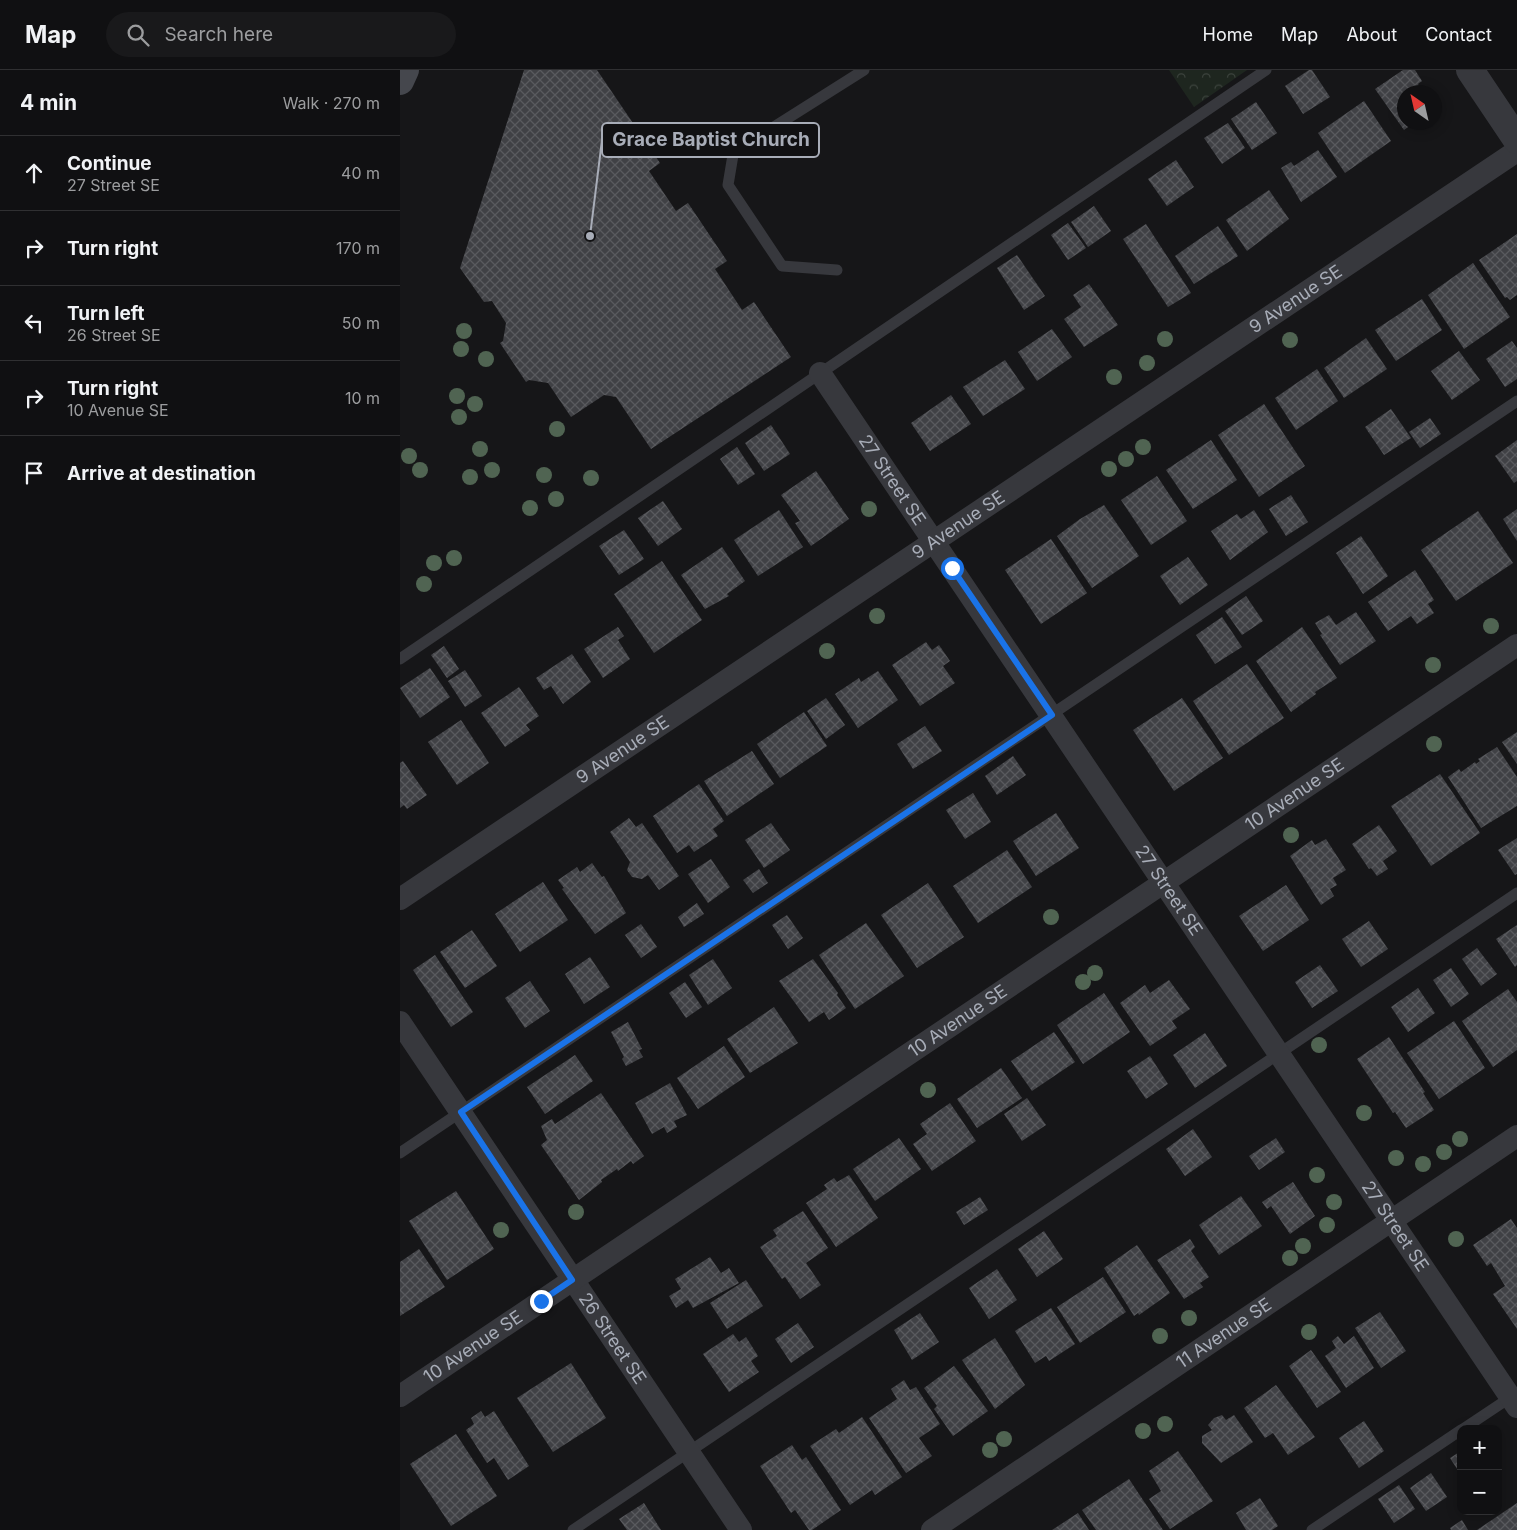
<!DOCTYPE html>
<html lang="en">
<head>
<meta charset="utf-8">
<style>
	:root { --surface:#101012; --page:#19191b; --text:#f1f3f6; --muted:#9c9d9f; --line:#303032 }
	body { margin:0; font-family:Inter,sans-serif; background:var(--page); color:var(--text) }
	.controls { position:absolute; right:15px; bottom:15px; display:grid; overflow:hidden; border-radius:10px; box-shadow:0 2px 12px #0003 }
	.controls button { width:45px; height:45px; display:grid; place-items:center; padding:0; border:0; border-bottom:1px solid var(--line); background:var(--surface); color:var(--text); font:25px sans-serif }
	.compass { position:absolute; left:997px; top:15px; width:45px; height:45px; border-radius:50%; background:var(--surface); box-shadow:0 2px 12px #0003; rotate:326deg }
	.stop { position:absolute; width:15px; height:15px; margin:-11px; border:4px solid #1a73e8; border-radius:50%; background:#fff }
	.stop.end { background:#1a73e8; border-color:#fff; box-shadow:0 1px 5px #0008 }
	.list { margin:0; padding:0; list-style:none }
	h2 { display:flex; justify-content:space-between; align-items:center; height:65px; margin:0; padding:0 20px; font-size:21px }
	h2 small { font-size:16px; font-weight:400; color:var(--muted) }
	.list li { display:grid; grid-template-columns:32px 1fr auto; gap:15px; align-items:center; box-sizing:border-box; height:75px; padding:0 20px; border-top:1px solid var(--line) }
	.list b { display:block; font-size:19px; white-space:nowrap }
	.list p { margin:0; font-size:16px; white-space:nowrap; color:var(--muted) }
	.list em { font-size:16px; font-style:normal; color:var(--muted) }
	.icon { flex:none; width:28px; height:28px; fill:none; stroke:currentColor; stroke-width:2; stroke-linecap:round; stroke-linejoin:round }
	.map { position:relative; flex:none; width:1117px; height:1460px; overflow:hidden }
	header { display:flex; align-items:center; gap:30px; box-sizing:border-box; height:70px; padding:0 25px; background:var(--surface); border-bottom:1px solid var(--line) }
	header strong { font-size:24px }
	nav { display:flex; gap:28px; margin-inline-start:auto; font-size:18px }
	.search { width:350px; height:45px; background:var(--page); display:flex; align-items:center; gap:12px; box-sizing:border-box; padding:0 18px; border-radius:28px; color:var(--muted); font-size:19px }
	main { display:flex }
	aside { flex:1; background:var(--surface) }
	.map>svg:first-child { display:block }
	.forest { fill:url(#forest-crowns) }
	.building { fill:url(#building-cross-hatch) }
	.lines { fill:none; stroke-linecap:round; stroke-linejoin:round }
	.service { stroke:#37383d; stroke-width:11 }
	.minor { stroke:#37383d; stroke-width:22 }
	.tertiary { stroke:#37383d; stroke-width:28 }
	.secondary { stroke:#45474d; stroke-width:28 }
	.tree { fill:#506452 }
	.route { stroke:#1a73e8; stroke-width:6 }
	.labels { text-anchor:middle; stroke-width:5; stroke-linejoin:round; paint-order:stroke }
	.street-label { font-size:18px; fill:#a8adb8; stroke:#111113 }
	.leader { fill:none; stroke:#a8adb8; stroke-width:2 }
	.callout-dot { fill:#a8adb8; stroke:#111113; stroke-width:2 }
	.callout { fill:#111113; stroke:#a8adb8; stroke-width:2 }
	.callout-label { font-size:19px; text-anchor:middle; font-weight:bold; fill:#a8adb8 }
</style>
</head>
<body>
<header>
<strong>Map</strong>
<div class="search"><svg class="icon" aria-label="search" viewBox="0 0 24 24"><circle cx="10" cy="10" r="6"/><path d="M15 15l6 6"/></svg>Search here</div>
<nav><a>Home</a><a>Map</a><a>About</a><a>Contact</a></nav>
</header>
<main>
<aside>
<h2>4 min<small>Walk · 270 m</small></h2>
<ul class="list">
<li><svg class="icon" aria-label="ahead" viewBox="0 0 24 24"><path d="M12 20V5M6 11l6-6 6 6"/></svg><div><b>Continue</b><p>27 Street SE</p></div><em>40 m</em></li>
<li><svg class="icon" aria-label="right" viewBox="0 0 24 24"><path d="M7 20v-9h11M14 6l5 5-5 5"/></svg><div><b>Turn right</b></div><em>170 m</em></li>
<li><svg class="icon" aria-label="left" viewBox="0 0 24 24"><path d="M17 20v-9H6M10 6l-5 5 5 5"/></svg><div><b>Turn left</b><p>26 Street SE</p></div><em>50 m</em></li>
<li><svg class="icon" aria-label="right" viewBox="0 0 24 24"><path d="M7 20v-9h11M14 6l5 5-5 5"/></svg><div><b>Turn right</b><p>10 Avenue SE</p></div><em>10 m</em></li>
<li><svg class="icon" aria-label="arrive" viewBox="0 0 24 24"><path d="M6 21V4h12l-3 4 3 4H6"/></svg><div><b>Arrive at destination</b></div></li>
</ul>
</aside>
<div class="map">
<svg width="1117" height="1460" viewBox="0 0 1117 1460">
	<defs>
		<pattern id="forest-crowns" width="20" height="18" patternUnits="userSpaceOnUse" patternTransform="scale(1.25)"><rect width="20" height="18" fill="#1e261f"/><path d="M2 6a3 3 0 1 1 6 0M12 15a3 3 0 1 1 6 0" fill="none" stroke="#3c433d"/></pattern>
		<pattern id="building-cross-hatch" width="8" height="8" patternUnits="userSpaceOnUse" patternTransform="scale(1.25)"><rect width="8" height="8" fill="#404145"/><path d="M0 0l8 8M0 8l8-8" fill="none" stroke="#595a5e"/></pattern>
	</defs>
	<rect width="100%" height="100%" fill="#161618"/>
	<!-- forest -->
	<polygon class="forest" points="769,0 847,0 794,37"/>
	<!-- building -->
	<g class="building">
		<polygon points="124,0 197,0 260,93 249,101 276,141 288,133 327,191 315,199 342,240 354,232 391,287 251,379 216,327 204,325 171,347 148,313 129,310 126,312 100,273 103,271 106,253 92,231 84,232 60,198"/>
		<polygon points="909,0 912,0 930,27 903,44 885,16"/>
		<polygon points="1003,0 1015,0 1022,11 1018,14 1023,22 1004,22 1004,52 1015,52 1004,60 975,19"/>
		<polygon points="964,31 991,71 945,103 918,63"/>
		<polygon points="856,32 877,63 852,80 831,49"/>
		<polygon points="828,53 845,78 822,94 804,68"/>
		<polygon points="918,80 937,107 901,132 881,98 891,92 894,96"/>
		<polygon points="776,90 794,117 767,136 748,109"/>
		<polygon points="869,120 889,149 847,181 826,150"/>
		<polygon points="694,136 711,161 688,177 671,152"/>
		<polygon points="668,153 686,178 668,190 651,165"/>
		<polygon points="746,154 791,223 768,237 723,169"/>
		<polygon points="818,156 838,186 794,214 775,186"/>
		<polygon points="1117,164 1117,225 1110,230 1107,227 1105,228 1079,190"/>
		<polygon points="617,185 645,226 624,240 597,198"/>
		<polygon points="1073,193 1110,247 1064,279 1028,225"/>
		<polygon points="689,214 718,255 684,277 664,249 681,237 673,225"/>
		<polygon points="1022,229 1042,260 996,291 975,260"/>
		<polygon points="652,259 672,287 637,311 618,282"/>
		<polygon points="966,268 987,299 944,328 924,298"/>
		<polygon points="1112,271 1117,278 1117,309 1105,317 1086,289"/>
		<polygon points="1059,281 1080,310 1052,330 1031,301"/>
		<polygon points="605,290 625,319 583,346 563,317"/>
		<polygon points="917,299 938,331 896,360 875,328"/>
		<polygon points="551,325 571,354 530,381 511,353"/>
		<polygon points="864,334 905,396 859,427 818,365"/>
		<polygon points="991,339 1011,368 984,385 965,357"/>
		<polygon points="1030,348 1041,364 1020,378 1009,362"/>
		<polygon points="371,355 390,384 364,401 345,373"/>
		<polygon points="811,370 837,410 793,439 766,400"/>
		<polygon points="1117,370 1117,411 1114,413 1095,386"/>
		<polygon points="337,377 355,404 338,415 320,389"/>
		<polygon points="416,401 449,449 411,476 395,453 400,451 381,425"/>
		<polygon points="757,406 787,451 751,475 721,430"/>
		<polygon points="891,425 908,452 886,466 869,439"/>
		<polygon points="263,431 282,459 258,476 238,448"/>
		<polygon points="704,435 739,486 692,518 657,466 680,449"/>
		<polygon points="1117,439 1117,471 1103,449"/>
		<polygon points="379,440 403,477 358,506 334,470"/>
		<polygon points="854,440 868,462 830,490 811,461 837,444 841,449"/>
		<polygon points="1078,441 1113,493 1056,531 1021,480"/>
		<polygon points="224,460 244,489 219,505 199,476"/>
		<polygon points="961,466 988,506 963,524 936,483"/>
		<polygon points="651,469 687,523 641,554 605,500"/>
		<polygon points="322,477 345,511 327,524 329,526 305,539 281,505"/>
		<polygon points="788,487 808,515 780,535 760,506"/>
		<polygon points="262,491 302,550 254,583 214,524"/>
		<polygon points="1015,500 1034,530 1028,534 1034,543 1017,554 1011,546 988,561 968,532"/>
		<polygon points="846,526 863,551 842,565 825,541"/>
		<polygon points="956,542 976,571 940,595 920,565 922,564 915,553 929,545 936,555"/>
		<polygon points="822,547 842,577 815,594 796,565"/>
		<polygon points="218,557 224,566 218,570 230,589 203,608 184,579"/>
		<polygon points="902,557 937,608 915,622 916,624 891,642 856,591"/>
		<polygon points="526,572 532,580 539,575 550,591 543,596 555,613 520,636 492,595"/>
		<polygon points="44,576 59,599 47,608 31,585"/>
		<polygon points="172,584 191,612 163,634 151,616 144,620 136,608"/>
		<polygon points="847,594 884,648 829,685 793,631"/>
		<polygon points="30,598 50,627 20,648 0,618"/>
		<polygon points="65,600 82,626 65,637 48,611"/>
		<polygon points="478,601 498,630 458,658 435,624 459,608 461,612"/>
		<polygon points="119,617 139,646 126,655 130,660 105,677 81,643"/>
		<polygon points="426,628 445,655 426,669 407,641"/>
		<polygon points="782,628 823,688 774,721 733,660"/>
		<polygon points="404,642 427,676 380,708 357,674"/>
		<polygon points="61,650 89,693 57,715 28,672"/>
		<polygon points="525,656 542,681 513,699 497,674"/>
		<polygon points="1117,662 1117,694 1102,672"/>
		<polygon points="1097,677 1117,707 1117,736 1081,758 1048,707 1059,699 1061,702 1075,692 1076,694 1080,691 1078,689"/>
		<polygon points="352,681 374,714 327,746 304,711"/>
		<polygon points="613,686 626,705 597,725 585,706"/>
		<polygon points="3,691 27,725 7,739 4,735 0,738 0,693"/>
		<polygon points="1040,704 1080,763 1031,796 991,736"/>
		<polygon points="299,714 324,751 313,759 318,766 294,782 289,775 277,783 253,746"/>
		<polygon points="573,723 591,752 565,769 546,740"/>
		<polygon points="656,743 679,778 636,806 613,771"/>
		<polygon points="229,748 236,757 242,753 279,806 259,820 248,805 242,809 232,807 227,800 230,792 210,762"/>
		<polygon points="371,753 390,780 364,798 345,770"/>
		<polygon points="979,755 997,781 983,791 988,799 977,806 971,798 969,799 952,774"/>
		<polygon points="1117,768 1117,804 1115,805 1098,780"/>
		<polygon points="926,769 946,800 933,808 937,815 930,819 934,826 921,835 890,786 912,770 915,775"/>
		<polygon points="607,780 632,817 578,853 553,816"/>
		<polygon points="311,789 330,817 308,833 288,804"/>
		<polygon points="192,793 202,807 204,806 226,843 195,864 162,819 164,818 158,810 177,797 180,802"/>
		<polygon points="359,799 368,813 353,823 343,810"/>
		<polygon points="143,812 168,850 120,882 95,844"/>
		<polygon points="528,813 564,867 517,898 481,845"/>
		<polygon points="886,815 909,850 863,881 839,846"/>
		<polygon points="297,833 304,844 284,857 278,847"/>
		<polygon points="387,845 403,868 388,879 372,855"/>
		<polygon points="969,851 988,879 961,897 942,869"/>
		<polygon points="466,853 504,906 455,939 419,885"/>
		<polygon points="241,854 257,877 241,888 225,865"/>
		<polygon points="1117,855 1117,895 1115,897 1096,869"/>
		<polygon points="72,860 97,896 65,918 40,882"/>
		<polygon points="1077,878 1097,904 1081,916 1062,889"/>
		<polygon points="35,885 73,942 51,957 13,900"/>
		<polygon points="190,887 210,917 184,934 165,904"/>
		<polygon points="313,889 332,918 308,935 289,905"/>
		<polygon points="413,889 438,923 437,925 446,938 429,950 424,942 409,952 379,911"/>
		<polygon points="920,895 938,921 912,938 895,912"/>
		<polygon points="1051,898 1069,924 1051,937 1033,910"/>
		<polygon points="769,910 790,939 772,951 777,958 750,976 720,933 745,915 750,923"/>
		<polygon points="130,911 150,941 125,958 105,928"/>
		<polygon points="285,912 302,937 286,948 269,923"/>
		<polygon points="1018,918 1035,943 1008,962 991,937"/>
		<polygon points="1108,919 1117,932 1117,980 1093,997 1062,951"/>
		<polygon points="704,923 730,962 683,994 657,955"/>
		<polygon points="374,937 398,973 350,1003 327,969"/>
		<polygon points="1054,951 1085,998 1039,1029 1007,983"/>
		<polygon points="228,952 242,979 239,980 243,987 226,996 222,989 224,987 211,962"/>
		<polygon points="654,962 675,992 632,1021 611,991"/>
		<polygon points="805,963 827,996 795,1018 773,985"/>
		<polygon points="989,967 1025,1022 1023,1023 1034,1040 1006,1058 995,1042 993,1043 957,989"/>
		<polygon points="324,976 345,1007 298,1039 277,1008"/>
		<polygon points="175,985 193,1011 145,1044 127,1017"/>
		<polygon points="750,986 768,1014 746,1029 727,1001"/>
		<polygon points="601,998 622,1028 577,1058 557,1029"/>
		<polygon points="270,1013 287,1045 274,1051 277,1057 267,1063 264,1057 252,1064 235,1033"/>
		<polygon points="201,1023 244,1086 233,1094 231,1091 218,1101 217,1099 201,1110 202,1112 179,1130 141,1075 147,1070 141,1056 152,1049 155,1054"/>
		<polygon points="627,1028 646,1055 622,1071 604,1044"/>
		<polygon points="550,1033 576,1071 532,1101 513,1074 527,1064 520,1054"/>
		<polygon points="793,1059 812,1087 785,1106 766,1079"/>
		<polygon points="499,1068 521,1099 475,1131 453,1099"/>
		<polygon points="876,1068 885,1082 859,1100 849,1086"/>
		<polygon points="449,1105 478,1148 436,1177 406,1133 427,1119 424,1115 434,1108 437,1112"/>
		<polygon points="893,1112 915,1146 890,1164 871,1136 867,1139 862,1132"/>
		<polygon points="56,1121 94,1179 47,1210 9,1151"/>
		<polygon points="841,1126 862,1156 819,1185 799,1155"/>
		<polygon points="580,1127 588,1140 564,1155 556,1142"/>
		<polygon points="403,1141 428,1178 406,1193 421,1215 400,1229 385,1207 382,1209 360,1177 377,1166 373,1160"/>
		<polygon points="1111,1149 1117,1158 1117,1259 1093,1224 1105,1216 1091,1193 1087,1196 1073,1175"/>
		<polygon points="644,1161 663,1189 637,1207 618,1179"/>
		<polygon points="790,1169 795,1177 791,1181 809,1207 800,1213 803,1217 784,1229 757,1190"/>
		<polygon points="737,1175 770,1223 739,1245 738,1243 734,1246 704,1198"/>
		<polygon points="19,1179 45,1217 0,1246 0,1192"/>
		<polygon points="310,1187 321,1203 329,1198 339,1213 293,1238 288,1230 276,1238 269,1226 281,1219 275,1209"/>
		<polygon points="597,1199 617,1230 589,1249 569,1218"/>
		<polygon points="703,1207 726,1242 680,1273 657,1237"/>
		<polygon points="346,1210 363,1236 327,1259 310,1233"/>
		<polygon points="651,1238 675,1274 649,1291 646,1286 635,1293 615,1261"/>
		<polygon points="980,1242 1006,1281 981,1298 955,1258"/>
		<polygon points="520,1243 539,1272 512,1290 494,1260"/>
		<polygon points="398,1253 414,1277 391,1293 375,1269"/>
		<polygon points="333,1264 339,1272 346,1267 358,1286 351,1291 359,1302 329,1322 303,1284"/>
		<polygon points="938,1266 944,1274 954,1266 974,1298 946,1318 925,1286 936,1278 932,1271"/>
		<polygon points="595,1268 625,1315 595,1339 562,1290"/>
		<polygon points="911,1280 941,1322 917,1338 889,1296"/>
		<polygon points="171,1293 206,1348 153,1382 117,1328"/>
		<polygon points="554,1296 588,1341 553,1366 534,1339 537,1336 524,1318"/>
		<polygon points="504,1310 510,1320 516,1317 540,1354 519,1368 532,1386 506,1403 469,1348 497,1329 491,1319"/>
		<polygon points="876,1315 915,1367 888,1385 873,1363 865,1368 844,1338"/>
		<polygon points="81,1341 85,1347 94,1341 129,1396 108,1410 94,1388 87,1393 66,1360 74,1354 71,1348"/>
		<polygon points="822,1345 826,1350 834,1345 853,1372 821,1393 802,1373 802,1366 812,1360 808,1355 814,1348"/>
		<polygon points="462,1347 502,1407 475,1425 472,1420 450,1435 410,1376 436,1359 439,1363"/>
		<polygon points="964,1351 984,1381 959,1398 939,1368"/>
		<polygon points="56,1364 97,1426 51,1456 10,1394"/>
		<polygon points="392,1375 402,1390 406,1387 441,1440 412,1460 409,1460 395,1440 391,1443 360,1396"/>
		<polygon points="778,1381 813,1431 770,1459 749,1429 761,1421 749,1401"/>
		<polygon points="1061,1381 1061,1405 1050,1388"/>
		<polygon points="1031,1403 1047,1427 1026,1441 1010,1418"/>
		<polygon points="729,1409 763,1460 696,1460 682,1440"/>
		<polygon points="999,1415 1015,1439 994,1453 978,1429"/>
		<polygon points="860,1428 878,1456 872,1460 846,1460 836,1443"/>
		<polygon points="244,1433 261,1460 227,1460 219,1449"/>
		<polygon points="1117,1433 1117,1460 1077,1460"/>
		<polygon points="678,1443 689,1460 652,1460"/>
		<polygon points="1062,1450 1068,1460 1051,1460 1050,1458"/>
	</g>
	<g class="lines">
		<!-- service -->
		<g class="service">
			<polyline points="437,200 382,196 328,115 333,85 350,72 464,0"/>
			<polyline points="0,589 866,0"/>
			<polyline points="0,1083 1117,331"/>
			<polyline points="1063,1359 1114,1325"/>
			<polyline points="173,1460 1117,823"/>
			<polyline points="912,1460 1061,1360"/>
		</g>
		<!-- minor -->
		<g class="minor">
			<path id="s1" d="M420 303 1117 1337"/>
			<path id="s2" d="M0 829 1117 81"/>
			<path id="s3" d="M0 952 341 1460"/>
			<path id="s4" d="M0 1326 1117 575"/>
			<path id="s5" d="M532 1460 1117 1066"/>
		</g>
		<!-- tertiary -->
		<polyline class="tertiary" points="1070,0 1117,70"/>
		<!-- secondary -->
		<polyline class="secondary" points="0,11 5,0"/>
	</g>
	<!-- trees -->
	<g class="tree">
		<circle cx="64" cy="261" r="8"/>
		<circle cx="765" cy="269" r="8"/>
		<circle cx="890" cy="270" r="8"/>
		<circle cx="61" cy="279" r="8"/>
		<circle cx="86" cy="289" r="8"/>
		<circle cx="747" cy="293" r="8"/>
		<circle cx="714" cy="307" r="8"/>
		<circle cx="57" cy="326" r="8"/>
		<circle cx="75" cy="334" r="8"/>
		<circle cx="59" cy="347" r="8"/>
		<circle cx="157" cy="359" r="8"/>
		<circle cx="743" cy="377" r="8"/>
		<circle cx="80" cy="379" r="8"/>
		<circle cx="9" cy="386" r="8"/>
		<circle cx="726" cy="389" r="8"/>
		<circle cx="709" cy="399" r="8"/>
		<circle cx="20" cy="400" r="8"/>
		<circle cx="92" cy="400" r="8"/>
		<circle cx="144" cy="405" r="8"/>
		<circle cx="70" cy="407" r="8"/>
		<circle cx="191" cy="408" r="8"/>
		<circle cx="156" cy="429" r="8"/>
		<circle cx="130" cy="438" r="8"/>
		<circle cx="469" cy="439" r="8"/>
		<circle cx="54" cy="488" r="8"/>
		<circle cx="34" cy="493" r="8"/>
		<circle cx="24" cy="514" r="8"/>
		<circle cx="477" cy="546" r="8"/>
		<circle cx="1091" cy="556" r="8"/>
		<circle cx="427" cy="581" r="8"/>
		<circle cx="1033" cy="595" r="8"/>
		<circle cx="1034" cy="674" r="8"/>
		<circle cx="891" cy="765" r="8"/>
		<circle cx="651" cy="847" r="8"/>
		<circle cx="695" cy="903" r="8"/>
		<circle cx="683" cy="912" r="8"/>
		<circle cx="919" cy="975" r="8"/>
		<circle cx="528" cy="1020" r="8"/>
		<circle cx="964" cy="1043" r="8"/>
		<circle cx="1060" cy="1069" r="8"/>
		<circle cx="1044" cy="1082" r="8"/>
		<circle cx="996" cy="1088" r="8"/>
		<circle cx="1023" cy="1094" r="8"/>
		<circle cx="917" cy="1105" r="8"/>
		<circle cx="934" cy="1132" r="8"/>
		<circle cx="176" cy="1142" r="8"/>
		<circle cx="927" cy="1155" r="8"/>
		<circle cx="101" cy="1160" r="8"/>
		<circle cx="1056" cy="1169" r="8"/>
		<circle cx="903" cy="1176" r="8"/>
		<circle cx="890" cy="1188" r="8"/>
		<circle cx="789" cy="1248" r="8"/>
		<circle cx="909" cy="1262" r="8"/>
		<circle cx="760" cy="1266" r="8"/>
		<circle cx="765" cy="1354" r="8"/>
		<circle cx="743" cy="1361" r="8"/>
		<circle cx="604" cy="1369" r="8"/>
		<circle cx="590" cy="1380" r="8"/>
	</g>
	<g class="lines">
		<!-- route -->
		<polyline class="route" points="141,1231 172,1210 61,1042 652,645 552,498"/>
	</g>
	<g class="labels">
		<!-- street labels -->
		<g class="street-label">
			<text dy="6" stroke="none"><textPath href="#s2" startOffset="1078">9 Avenue SE</textPath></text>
			<text dy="6" stroke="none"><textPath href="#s1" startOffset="129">27 Street SE</textPath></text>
			<text dy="6" stroke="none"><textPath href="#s2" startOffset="672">9 Avenue SE</textPath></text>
			<text dy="6" stroke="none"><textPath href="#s2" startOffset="268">9 Avenue SE</textPath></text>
			<text dy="6" stroke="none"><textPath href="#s4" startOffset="1078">10 Avenue SE</textPath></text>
			<text dy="6" stroke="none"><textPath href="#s1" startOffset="624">27 Street SE</textPath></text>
			<text dy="6" stroke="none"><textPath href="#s4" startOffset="672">10 Avenue SE</textPath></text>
			<text dy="6" stroke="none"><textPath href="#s1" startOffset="1029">27 Street SE</textPath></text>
			<text dy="6" stroke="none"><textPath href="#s5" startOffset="352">11 Avenue SE</textPath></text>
			<text dy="6" stroke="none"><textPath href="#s3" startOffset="381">26 Street SE</textPath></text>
			<text dy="6" stroke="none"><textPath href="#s4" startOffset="88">10 Avenue SE</textPath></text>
		</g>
	</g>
	<!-- callouts -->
	<path class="leader" d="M190 166L202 70"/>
	<circle class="callout-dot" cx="190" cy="166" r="5"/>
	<rect class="callout" x="202" y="53" width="217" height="34" rx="5"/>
	<g class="callout-label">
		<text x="311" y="76">Grace Baptist Church</text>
	</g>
</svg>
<div class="controls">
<button>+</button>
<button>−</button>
</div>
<svg class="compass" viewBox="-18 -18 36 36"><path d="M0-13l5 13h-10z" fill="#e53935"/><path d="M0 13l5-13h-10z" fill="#9c9d9f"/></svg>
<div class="stop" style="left:552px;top:498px"></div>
<div class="stop end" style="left:141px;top:1231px"></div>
</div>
</main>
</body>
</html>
